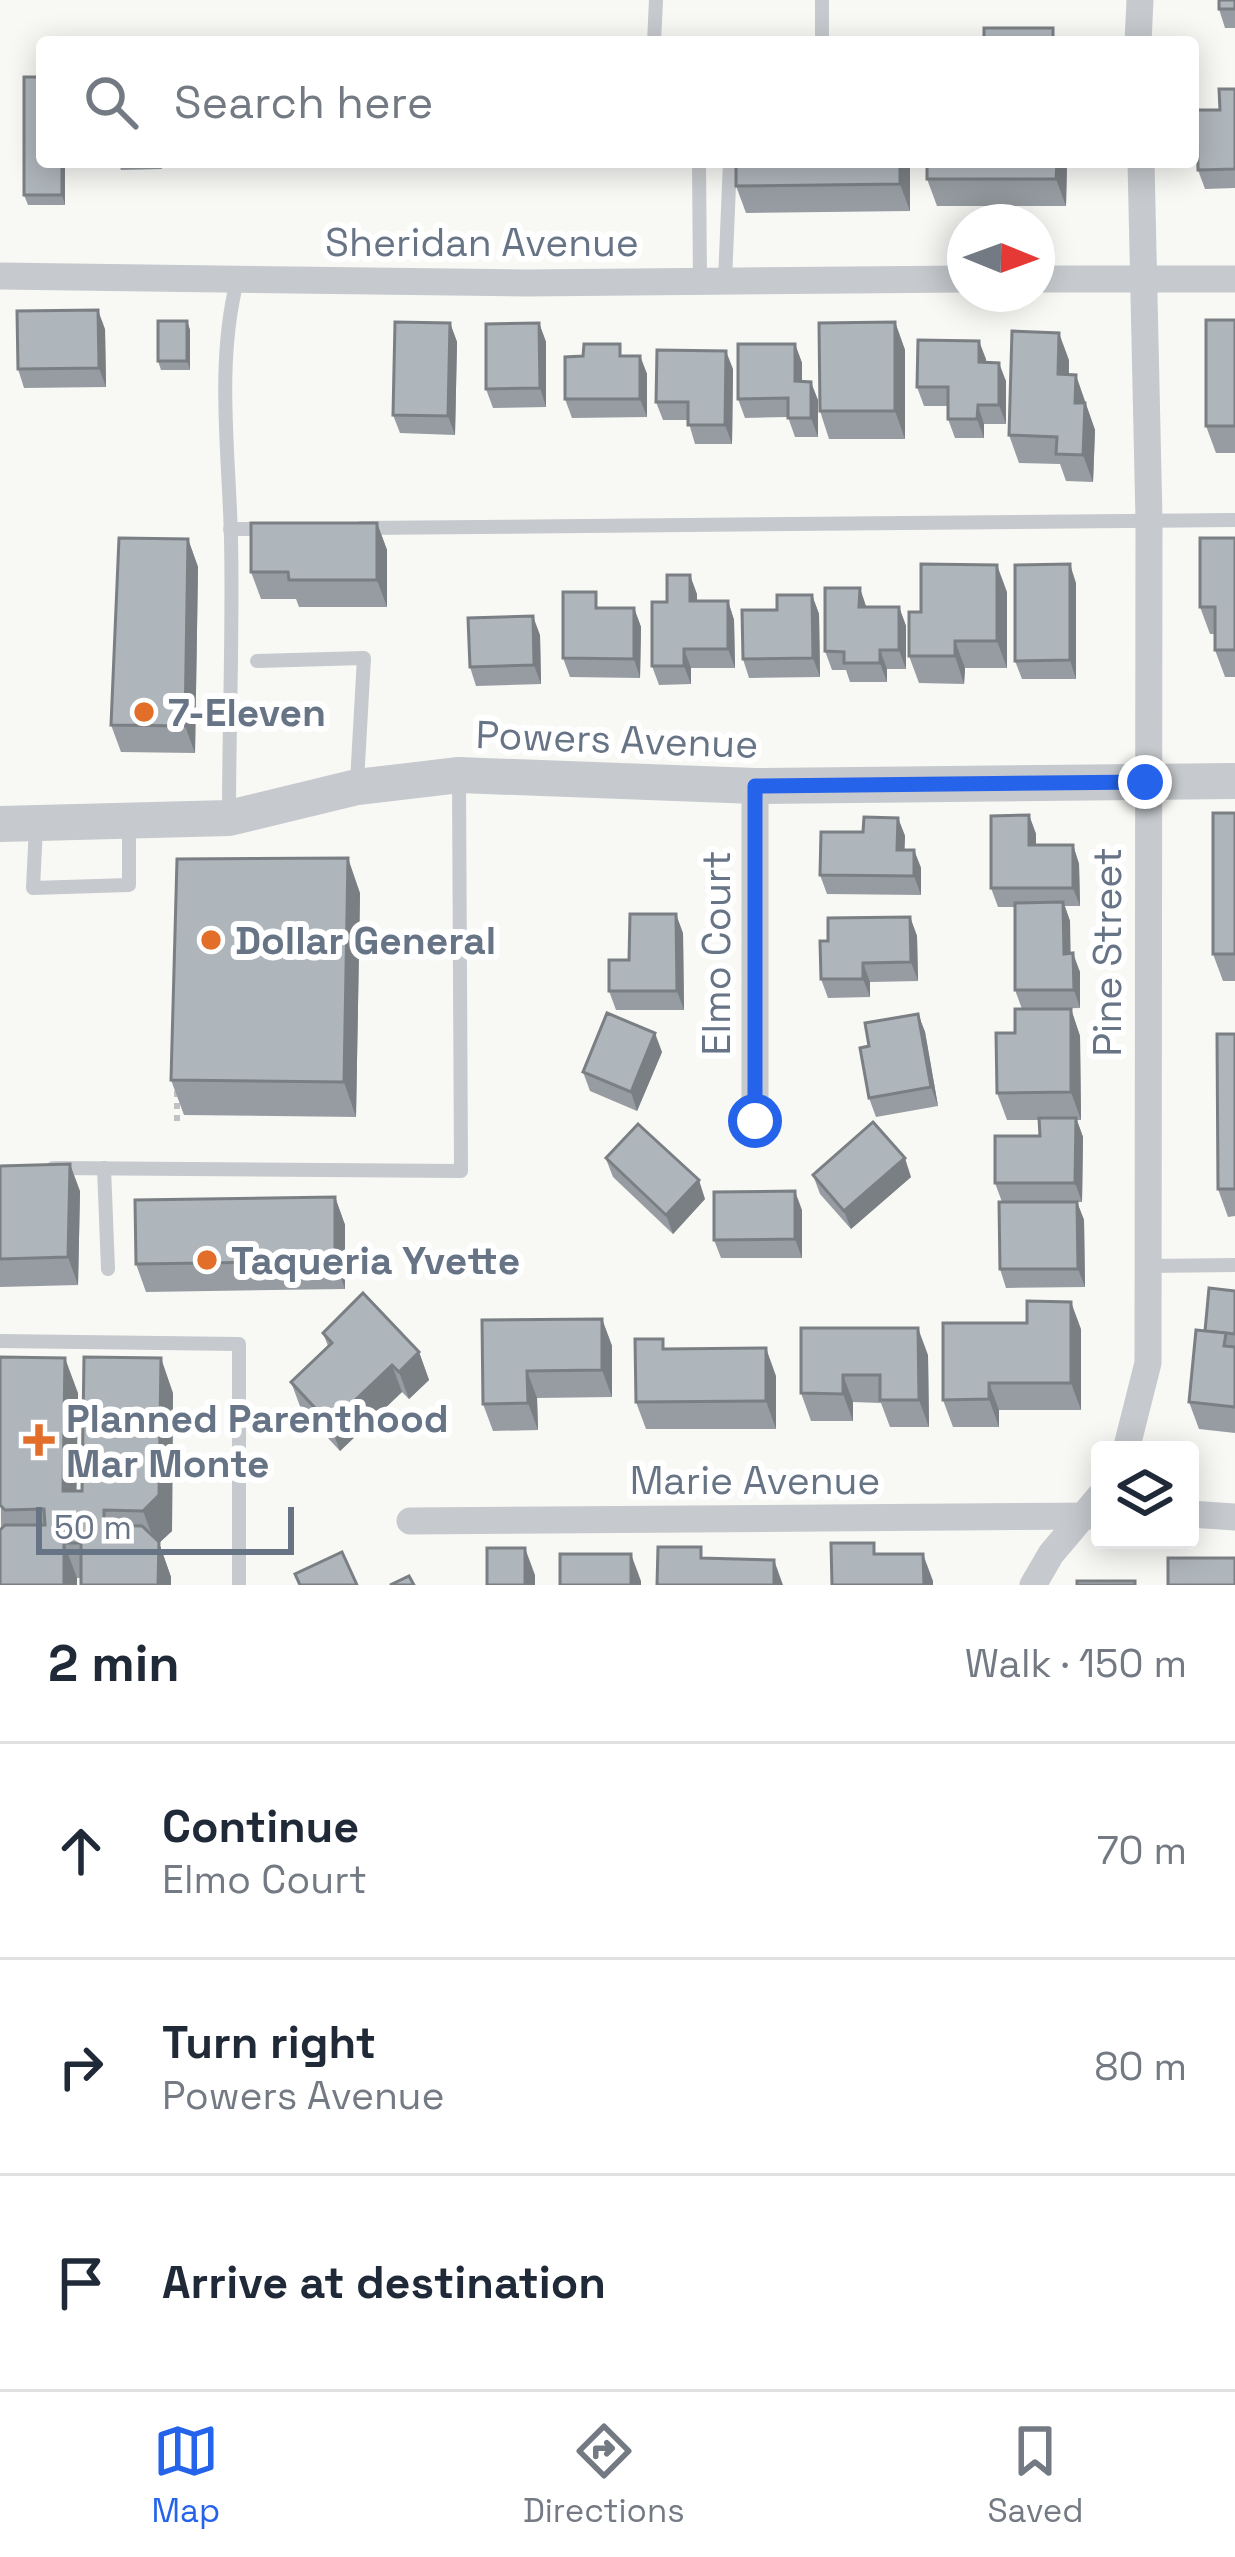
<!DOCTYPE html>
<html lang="en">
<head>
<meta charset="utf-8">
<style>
	:root { --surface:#fff; --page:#f6f6f7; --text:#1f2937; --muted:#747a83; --line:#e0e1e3; --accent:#2563eb }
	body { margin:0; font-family:"Space Grotesk",sans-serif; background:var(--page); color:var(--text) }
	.controls { position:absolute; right:36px; bottom:36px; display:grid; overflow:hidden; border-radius:12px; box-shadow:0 6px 30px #0003 }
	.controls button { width:108px; height:108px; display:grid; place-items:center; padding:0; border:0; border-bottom:3px solid var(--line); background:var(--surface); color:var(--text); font:60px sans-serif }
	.compass { position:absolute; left:947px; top:204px; width:108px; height:108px; border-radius:50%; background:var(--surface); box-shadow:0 6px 30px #0003; rotate:91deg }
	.scale { position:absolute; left:36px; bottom:30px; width:258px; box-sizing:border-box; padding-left:12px; border:6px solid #677486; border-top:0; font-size:33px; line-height:42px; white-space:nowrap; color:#677486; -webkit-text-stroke:9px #fff; paint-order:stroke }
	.stop { position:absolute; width:36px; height:36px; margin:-27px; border:9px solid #2563eb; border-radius:50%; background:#fff }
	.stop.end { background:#2563eb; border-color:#fff; box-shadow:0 3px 12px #0008 }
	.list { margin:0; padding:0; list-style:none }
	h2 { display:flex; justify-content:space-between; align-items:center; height:156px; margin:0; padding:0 48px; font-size:51px }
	h2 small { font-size:39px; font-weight:400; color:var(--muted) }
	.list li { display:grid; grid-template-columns:78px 1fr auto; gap:36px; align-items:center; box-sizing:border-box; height:216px; padding:0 48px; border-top:3px solid var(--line) }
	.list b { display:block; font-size:45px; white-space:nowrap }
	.list p { margin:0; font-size:39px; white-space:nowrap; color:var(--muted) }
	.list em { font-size:39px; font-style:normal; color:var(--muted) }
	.icon { flex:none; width:66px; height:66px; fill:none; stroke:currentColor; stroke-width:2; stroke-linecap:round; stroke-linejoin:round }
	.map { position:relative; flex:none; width:1235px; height:1585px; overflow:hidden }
	.search { position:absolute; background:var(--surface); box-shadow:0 6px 30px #0003; left:36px; right:36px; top:36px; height:132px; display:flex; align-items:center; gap:30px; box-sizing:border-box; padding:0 42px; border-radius:12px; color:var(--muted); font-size:45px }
	.sheet { height:804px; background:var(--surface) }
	nav { display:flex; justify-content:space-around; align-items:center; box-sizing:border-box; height:168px; border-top:3px solid var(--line); background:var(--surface); font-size:33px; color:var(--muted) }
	nav a { display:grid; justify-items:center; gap:6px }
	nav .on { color:var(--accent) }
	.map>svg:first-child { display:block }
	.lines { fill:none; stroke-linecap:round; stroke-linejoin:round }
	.path { stroke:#c0c1c4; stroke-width:6; stroke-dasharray:6 6; stroke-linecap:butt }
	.service { stroke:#c6c9cd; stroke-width:14 }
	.minor { stroke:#c6c9cd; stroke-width:27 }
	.tertiary { stroke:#c6c9cd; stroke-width:36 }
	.wall { fill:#969ca1 }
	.shaded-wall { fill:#7a7f83 }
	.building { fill:#aeb5bb; stroke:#7a7f83; stroke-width:3 }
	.route { stroke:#2563eb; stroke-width:15 }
	.poi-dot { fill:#e36e2a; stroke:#fff; stroke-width:4.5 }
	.labels { text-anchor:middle; stroke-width:12; stroke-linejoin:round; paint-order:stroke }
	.street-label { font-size:39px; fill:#677486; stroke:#fff }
	.poi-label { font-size:39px; font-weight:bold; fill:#677486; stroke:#fff; text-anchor:start }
</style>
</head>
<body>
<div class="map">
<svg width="1235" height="1585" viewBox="0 0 1235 1585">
	<rect width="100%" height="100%" fill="#f8f8f5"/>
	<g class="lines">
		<!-- path -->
		<polyline class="path" points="177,1121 177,1089"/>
		<!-- service -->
		<g class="service">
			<polyline points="822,0 822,42"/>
			<polyline points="654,42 656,0"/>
			<polyline points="699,162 700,281"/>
			<polyline points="725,280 730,162"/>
			<polyline points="361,528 1235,520"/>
			<polyline points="230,529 267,529"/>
			<polyline points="257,661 364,658 357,782"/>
			<path d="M229 815C229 723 233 630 231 538 229 453 216 364 237 281"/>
			<polyline points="36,827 33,888 129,885 129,824"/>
			<polyline points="53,1168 461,1171 459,780"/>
			<polyline points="104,1168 108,1269"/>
			<polyline points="1147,1266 1235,1265"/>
			<polyline points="0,1341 239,1344 239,1585"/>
		</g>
		<!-- minor -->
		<g class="minor">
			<polyline points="1138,42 1140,0"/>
			<polyline points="0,276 526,283 965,279"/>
			<polyline points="1037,279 1235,279"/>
			<polyline points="755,1121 755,786"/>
			<polyline points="1126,1450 1148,1363 1149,520 1141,162"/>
			<polyline points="1190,1514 1235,1517"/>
			<polyline points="410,1521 1100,1516"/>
			<polyline points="1033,1585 1051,1554 1100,1496"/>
		</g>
		<!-- tertiary -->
		<polyline class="tertiary" points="0,824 229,818 357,787 459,775 755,786 1235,781"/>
	</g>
	<!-- wall -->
	<g class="wall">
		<polygon points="1235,0 1235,28 1225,28 1219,9"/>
		<polygon points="1235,89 1235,188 1205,189 1198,170 1220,110"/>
		<polygon points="65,162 65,205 28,205 24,195"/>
		<polygon points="118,162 162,162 162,169 121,170"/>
		<polygon points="736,162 910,162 910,211 746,213 736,186"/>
		<polygon points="1067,162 1066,206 937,206 927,179"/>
		<polygon points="1235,320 1235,453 1216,453 1206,426"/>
		<polygon points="187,321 190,330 190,370 161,370 158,361"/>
		<polygon points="895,322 905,350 905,439 829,439 820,411"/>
		<polygon points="450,323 457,342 455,435 400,433 393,415"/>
		<polygon points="539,323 546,342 546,407 493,408 486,389"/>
		<polygon points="105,329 106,387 24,388 18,369"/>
		<polygon points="979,341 986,363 1006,381 1006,424 984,424 984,438 955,438 948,419 948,406 924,406 917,387"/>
		<polygon points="795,344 802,363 802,382 818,400 818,437 795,437 788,417 745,418 738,399"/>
		<polygon points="624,356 640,356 647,374 647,417 572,418 565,399"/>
		<polygon points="1069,360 1069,375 1086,405 1095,430 1093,482 1066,481 1060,464 1019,463 1009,435"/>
		<polygon points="733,369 732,444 695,444 688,420 663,420 656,402"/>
		<polygon points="377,523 387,550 387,607 299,607 296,599 261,599 251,572"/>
		<polygon points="1235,538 1235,677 1225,677 1215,650 1215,634 1210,634 1200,607"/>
		<polygon points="188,539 198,567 195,753 121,752 111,725"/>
		<polygon points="1076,583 1076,679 1022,679 1015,661"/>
		<polygon points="1007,592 1007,668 965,668 964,684 919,683 909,656 921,612"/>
		<polygon points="697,594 697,601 728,601 734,620 735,668 691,668 691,684 659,685 652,666 667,602"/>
		<polygon points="812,595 819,614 820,677 749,678 743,659 777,610"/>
		<polygon points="866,607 899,607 906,626 906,669 887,669 887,682 850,682 846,670 832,670 825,651"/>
		<polygon points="602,608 634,608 641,627 640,678 570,677 563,658"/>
		<polygon points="540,635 541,684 476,686 470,667"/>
		<polygon points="1235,813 1235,981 1223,981 1213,954"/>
		<polygon points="1029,815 1036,834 1036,845 1073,845 1079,864 1080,906 1065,906 1070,921 1070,953 1080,972 1080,1008 1046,1009 1071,1009 1080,1036 1081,1120 1077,1120 1083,1137 1082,1202 1077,1202 1084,1220 1085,1287 1006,1288 1000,1269 1002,1202 995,1183 1040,1136 1039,1120 1007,1120 997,1093 1022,1009 1015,990 1015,907 998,907 991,888"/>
		<polygon points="898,818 905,836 904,850 914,850 921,868 921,895 827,894 820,875 863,832"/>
		<polygon points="360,893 356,1117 184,1115 171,1080"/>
		<polygon points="910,917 917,936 918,981 870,982 870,997 828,998 821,979 828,941"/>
		<polygon points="683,933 684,1010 616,1010 609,991 629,960"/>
		<polygon points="918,1014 925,1032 938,1106 876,1117 869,1098"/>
		<polygon points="1235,1034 1235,1216 1228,1217 1218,1189"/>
		<polygon points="662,1052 637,1111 590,1091 583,1072"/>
		<polygon points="606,1159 705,1199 673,1234 613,1177"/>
		<polygon points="0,1166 80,1191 78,1285 0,1287"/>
		<polygon points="813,1175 911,1177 851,1229 820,1194"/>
		<polygon points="335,1197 345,1225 345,1289 146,1292 136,1264"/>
		<polygon points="802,1210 802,1258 721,1258 714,1240"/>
		<polygon points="1235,1291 1235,1433 1199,1429 1189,1402 1205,1331"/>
		<polygon points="602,1319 612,1346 612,1397 537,1398 538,1430 493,1431 483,1404 482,1320"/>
		<polygon points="801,1328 928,1355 929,1427 890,1427 881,1403 853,1402 853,1421 811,1421 801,1393"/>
		<polygon points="1081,1329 1081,1410 999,1410 999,1427 953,1427 943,1400"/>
		<polygon points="323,1333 419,1352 429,1380 409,1399 402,1392 340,1451 301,1409 291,1382 328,1346"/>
		<polygon points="666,1349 776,1376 776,1429 646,1429 636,1402"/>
		<polygon points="0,1357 78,1393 76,1491 82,1491 173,1393 172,1531 159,1543 171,1577 171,1585 81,1585 81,1578 77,1578 1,1528"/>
	</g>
	<!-- shaded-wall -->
	<g class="shaded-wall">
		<polygon points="62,162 65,162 65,205 62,195"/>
		<polygon points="900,162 910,162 910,211 900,184"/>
		<polygon points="1057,162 1067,162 1066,206 1056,179"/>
		<polygon points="98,310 105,329 106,387 99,368"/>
		<polygon points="187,321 190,330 190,370 187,361"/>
		<polygon points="895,322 905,350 905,439 895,411"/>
		<polygon points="450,323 457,342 455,435 448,416"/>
		<polygon points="539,323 546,342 546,407 540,388"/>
		<polygon points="1059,333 1069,360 1068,402 1058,374"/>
		<polygon points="979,341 986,359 986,381 979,362"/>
		<polygon points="795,344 802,363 802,400 795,381"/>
		<polygon points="726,351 733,369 732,444 725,425"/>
		<polygon points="640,356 647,374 647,417 640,399"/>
		<polygon points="999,363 1006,381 1006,424 999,405"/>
		<polygon points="1076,375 1095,430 1093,482 1083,455 1075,403"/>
		<polygon points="811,382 818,400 818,437 811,418"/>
		<polygon points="978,405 984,424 984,438 977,419"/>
		<polygon points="377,523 387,550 387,607 377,580"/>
		<polygon points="188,539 198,567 195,753 185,726"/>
		<polygon points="1070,564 1076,583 1076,679 1070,660"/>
		<polygon points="997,565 1007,592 1007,668 997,641"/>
		<polygon points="690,575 697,594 697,620 690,601"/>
		<polygon points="860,588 866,606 859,607"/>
		<polygon points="812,595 819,614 820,677 813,658"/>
		<polygon points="728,601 734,620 735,668 728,649"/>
		<polygon points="899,607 906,626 906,669 899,650"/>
		<polygon points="634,608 641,627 640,678 634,659"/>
		<polygon points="533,616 540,635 541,684 534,665"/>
		<polygon points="955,641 965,668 964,684 955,656"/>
		<polygon points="684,649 691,668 691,684 684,666"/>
		<polygon points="880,650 887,669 887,682 880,663"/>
		<polygon points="1029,815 1036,834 1036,864 1029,845"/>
		<polygon points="898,818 905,836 904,868 897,850"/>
		<polygon points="1073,845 1079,864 1080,906 1073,888"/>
		<polygon points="914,850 921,868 921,895 914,876"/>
		<polygon points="348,858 360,893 356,1117 344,1082"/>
		<polygon points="1063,902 1070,921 1071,972 1064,954"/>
		<polygon points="676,914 683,933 684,1010 677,991"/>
		<polygon points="910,917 917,936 918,981 911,962"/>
		<polygon points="1073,953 1080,972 1080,1008 1074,990"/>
		<polygon points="863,963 870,982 870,997 863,979"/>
		<polygon points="1071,1009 1080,1036 1081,1120 1071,1092"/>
		<polygon points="918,1014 925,1032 938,1106 931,1087"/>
		<polygon points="655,1033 662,1052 637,1111 631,1092"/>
		<polygon points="1076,1118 1083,1137 1082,1202 1075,1183"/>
		<polygon points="905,1158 911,1177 851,1229 844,1211"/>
		<polygon points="70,1164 80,1191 78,1285 68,1257"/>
		<polygon points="699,1180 705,1199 673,1234 666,1215"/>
		<polygon points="795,1191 802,1210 802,1258 795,1239"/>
		<polygon points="335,1197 345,1225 345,1289 335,1261"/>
		<polygon points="1077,1202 1084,1220 1085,1287 1078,1269"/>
		<polygon points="1071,1302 1081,1329 1081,1410 1071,1383"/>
		<polygon points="602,1319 612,1346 612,1397 602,1370"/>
		<polygon points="918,1328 928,1355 929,1427 919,1400"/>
		<polygon points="766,1348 776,1376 776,1429 766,1401"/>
		<polygon points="419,1352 429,1380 409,1399 399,1372"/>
		<polygon points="65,1358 78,1393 76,1526 63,1491"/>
		<polygon points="161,1358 173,1393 172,1531 159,1543 171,1577 171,1585 158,1585 156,1546 143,1511"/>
		<polygon points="392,1365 402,1392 340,1451 330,1424"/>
		<polygon points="527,1371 537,1398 538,1430 528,1403"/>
		<polygon points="843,1375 853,1402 853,1421 843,1394"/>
		<polygon points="989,1383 999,1410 999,1427 989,1399"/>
		<polygon points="64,1543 77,1578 77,1585 64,1585"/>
		<polygon points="525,1548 535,1575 535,1585 525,1585"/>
		<polygon points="631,1554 641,1581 641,1585 631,1585"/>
		<polygon points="923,1554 933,1581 933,1585 924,1585"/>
		<polygon points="774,1560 783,1585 774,1585"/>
	</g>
	<!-- building -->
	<g class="building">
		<rect x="1219" y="0" width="16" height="9"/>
		<rect x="984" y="28" width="69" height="14"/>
		<polygon points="24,77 42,77 42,162 62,162 62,195 24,195"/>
		<polygon points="1219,89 1235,89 1235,169 1198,170 1197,110 1220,110"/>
		<polygon points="736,162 900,162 900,184 736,186"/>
		<polygon points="927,162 1057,162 1056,179 927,179"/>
		<polygon points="98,310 99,368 18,369 17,311"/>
		<rect x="1206" y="320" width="29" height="106"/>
		<rect x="158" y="321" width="29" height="40"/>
		<polygon points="395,322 450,323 448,416 393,415"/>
		<polygon points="895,322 895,411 820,411 819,323"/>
		<polygon points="539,323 540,388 486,389 486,324"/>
		<polygon points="1012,331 1059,333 1058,374 1076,375 1075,403 1085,403 1083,455 1056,454 1057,437 1009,435"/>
		<polygon points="918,340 979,341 979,362 999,363 999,405 978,405 977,419 948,419 948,387 917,387"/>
		<polygon points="584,344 620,344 620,356 640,356 640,399 565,399 565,357 583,356"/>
		<polygon points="738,344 795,344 795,381 811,382 811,418 788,418 788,398 738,399"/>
		<polygon points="657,350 726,351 725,425 688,425 688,402 656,402"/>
		<polygon points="251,523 377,523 377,580 289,580 288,572 251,572"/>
		<polygon points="119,538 188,539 185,726 111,725"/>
		<polygon points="1200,538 1235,538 1235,650 1215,650 1215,607 1200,607"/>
		<polygon points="921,564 997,565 997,641 955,641 955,656 909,656 909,612 921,612"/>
		<polygon points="1070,564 1070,660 1015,661 1015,565"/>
		<polygon points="667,575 690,575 690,601 728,601 728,649 684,649 684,666 652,666 652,602 667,602"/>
		<polygon points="825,588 860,588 859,607 899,607 899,650 880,650 880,663 844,663 844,652 825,651"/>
		<polygon points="563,592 596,592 596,608 634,608 634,659 563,658"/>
		<polygon points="777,595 812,595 813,658 743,659 742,610 777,610"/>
		<polygon points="533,616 534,665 470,667 468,618"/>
		<rect x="1213" y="813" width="22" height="141"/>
		<polygon points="1029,815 1029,845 1073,845 1073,888 991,888 991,816"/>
		<polygon points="864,817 898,818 897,850 914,850 914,876 820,875 821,832 863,832"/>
		<polygon points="348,858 344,1082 171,1080 177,859"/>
		<polygon points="1063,902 1064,954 1073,953 1074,990 1015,990 1015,903"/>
		<polygon points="630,914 676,914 677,991 609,991 609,960 629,960"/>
		<polygon points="910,917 911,962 863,963 863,979 821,979 820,941 828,941 828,918"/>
		<polygon points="1015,1009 1071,1009 1071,1092 997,1093 996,1033 1015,1033"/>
		<polygon points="607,1013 655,1033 631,1092 583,1072"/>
		<polygon points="918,1014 931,1087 869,1098 860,1048 869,1046 865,1023"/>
		<polygon points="1217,1034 1235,1034 1235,1189 1218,1189"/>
		<polygon points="1039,1118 1076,1118 1075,1183 995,1183 995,1136 1040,1136"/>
		<polygon points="873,1122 905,1158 844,1211 813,1175"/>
		<polygon points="638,1124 699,1180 666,1215 606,1158"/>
		<polygon points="70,1164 68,1257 0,1259 0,1166"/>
		<polygon points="795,1191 795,1239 714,1240 714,1192"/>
		<polygon points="335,1197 335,1261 136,1264 135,1200"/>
		<polygon points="999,1202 1077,1202 1078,1269 1000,1269"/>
		<polygon points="1209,1288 1235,1291 1235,1334 1205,1331"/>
		<polygon points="363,1293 419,1352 399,1372 392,1365 330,1424 291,1382 332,1343 323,1333"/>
		<polygon points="1027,1301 1071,1302 1071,1383 989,1383 989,1399 943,1400 943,1323 1027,1323"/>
		<polygon points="602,1319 602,1370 527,1371 528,1403 483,1404 482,1320"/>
		<polygon points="801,1328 918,1328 919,1400 880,1400 880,1375 843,1375 843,1394 801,1393"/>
		<polygon points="1196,1330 1226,1333 1224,1346 1235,1347 1235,1407 1189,1402"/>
		<polygon points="635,1339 663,1339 663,1349 766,1348 766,1401 636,1402"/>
		<polygon points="0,1357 65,1358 63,1491 82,1491 84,1357 161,1358 159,1495 143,1511 104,1510 104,1525 142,1526 159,1542 158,1585 81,1585 81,1543 64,1543 64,1585 0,1585 0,1530 5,1525 45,1525 44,1509 5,1510 0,1505"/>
		<polygon points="831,1543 874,1543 874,1554 923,1554 924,1585 832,1585"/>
		<polygon points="658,1547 701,1547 701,1558 774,1560 774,1585 657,1585"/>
		<rect x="487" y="1548" width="38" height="37"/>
		<polygon points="342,1552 357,1585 300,1585 295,1574"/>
		<rect x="560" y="1554" width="71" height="31"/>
		<rect x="1168" y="1558" width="67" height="27"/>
		<polygon points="409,1576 414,1585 390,1585"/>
		<rect x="1077" y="1581" width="58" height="4"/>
	</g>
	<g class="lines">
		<!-- route -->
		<polyline class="route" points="755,1121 755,786 1145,782"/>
	</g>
	<!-- markers -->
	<g class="poi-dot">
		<circle cx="144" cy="712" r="12"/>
		<circle cx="211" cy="940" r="12"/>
		<circle cx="207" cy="1260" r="12"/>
		<path d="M33 1422h12v12h12v12h-12v12h-12v-12h-12v-12h12z"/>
	</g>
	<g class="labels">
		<!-- street labels -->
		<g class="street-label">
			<text x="482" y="256">Sheridan Avenue</text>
			<text transform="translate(617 739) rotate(2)" y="14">Powers Avenue</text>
			<text transform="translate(1107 952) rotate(-90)" y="14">Pine Street</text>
			<text transform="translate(716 953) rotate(-90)" y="14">Elmo Court</text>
			<text x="755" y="1494">Marie Avenue</text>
		</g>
		<!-- poi labels -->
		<g class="poi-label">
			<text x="168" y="726">7-Eleven</text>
			<text x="235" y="954">Dollar General</text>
			<text x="231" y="1274">Taqueria Yvette</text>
			<text x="66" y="1432">Planned Parenthood<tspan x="66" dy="45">Mar Monte</tspan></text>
		</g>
	</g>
</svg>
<div class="controls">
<button><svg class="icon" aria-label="layers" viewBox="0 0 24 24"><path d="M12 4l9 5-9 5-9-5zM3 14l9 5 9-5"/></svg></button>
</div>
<svg class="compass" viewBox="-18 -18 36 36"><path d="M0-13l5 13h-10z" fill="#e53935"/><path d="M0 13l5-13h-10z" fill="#747a83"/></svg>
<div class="scale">50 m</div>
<div class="stop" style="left:755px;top:1121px"></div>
<div class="stop end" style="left:1145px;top:782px"></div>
<div class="search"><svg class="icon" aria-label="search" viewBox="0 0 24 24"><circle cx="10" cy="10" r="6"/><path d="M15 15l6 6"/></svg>Search here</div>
</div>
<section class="sheet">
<h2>2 min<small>Walk · 150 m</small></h2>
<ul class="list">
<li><svg class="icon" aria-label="ahead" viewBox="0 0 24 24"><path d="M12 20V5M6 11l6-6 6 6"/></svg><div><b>Continue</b><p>Elmo Court</p></div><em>70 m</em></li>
<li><svg class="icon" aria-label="right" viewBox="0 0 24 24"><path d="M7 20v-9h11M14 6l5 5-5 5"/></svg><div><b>Turn right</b><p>Powers Avenue</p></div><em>80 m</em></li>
<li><svg class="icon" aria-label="arrive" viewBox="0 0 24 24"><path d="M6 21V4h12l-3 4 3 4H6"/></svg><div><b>Arrive at destination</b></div></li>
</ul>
</section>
<nav>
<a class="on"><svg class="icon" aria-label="map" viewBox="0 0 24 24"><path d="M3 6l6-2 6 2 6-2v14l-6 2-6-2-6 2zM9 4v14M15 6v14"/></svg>Map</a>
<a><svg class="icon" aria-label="directions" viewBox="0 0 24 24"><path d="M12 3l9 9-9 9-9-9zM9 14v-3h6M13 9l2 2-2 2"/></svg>Directions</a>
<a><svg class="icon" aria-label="saved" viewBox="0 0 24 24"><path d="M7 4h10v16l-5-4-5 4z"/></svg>Saved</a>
</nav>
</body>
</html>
